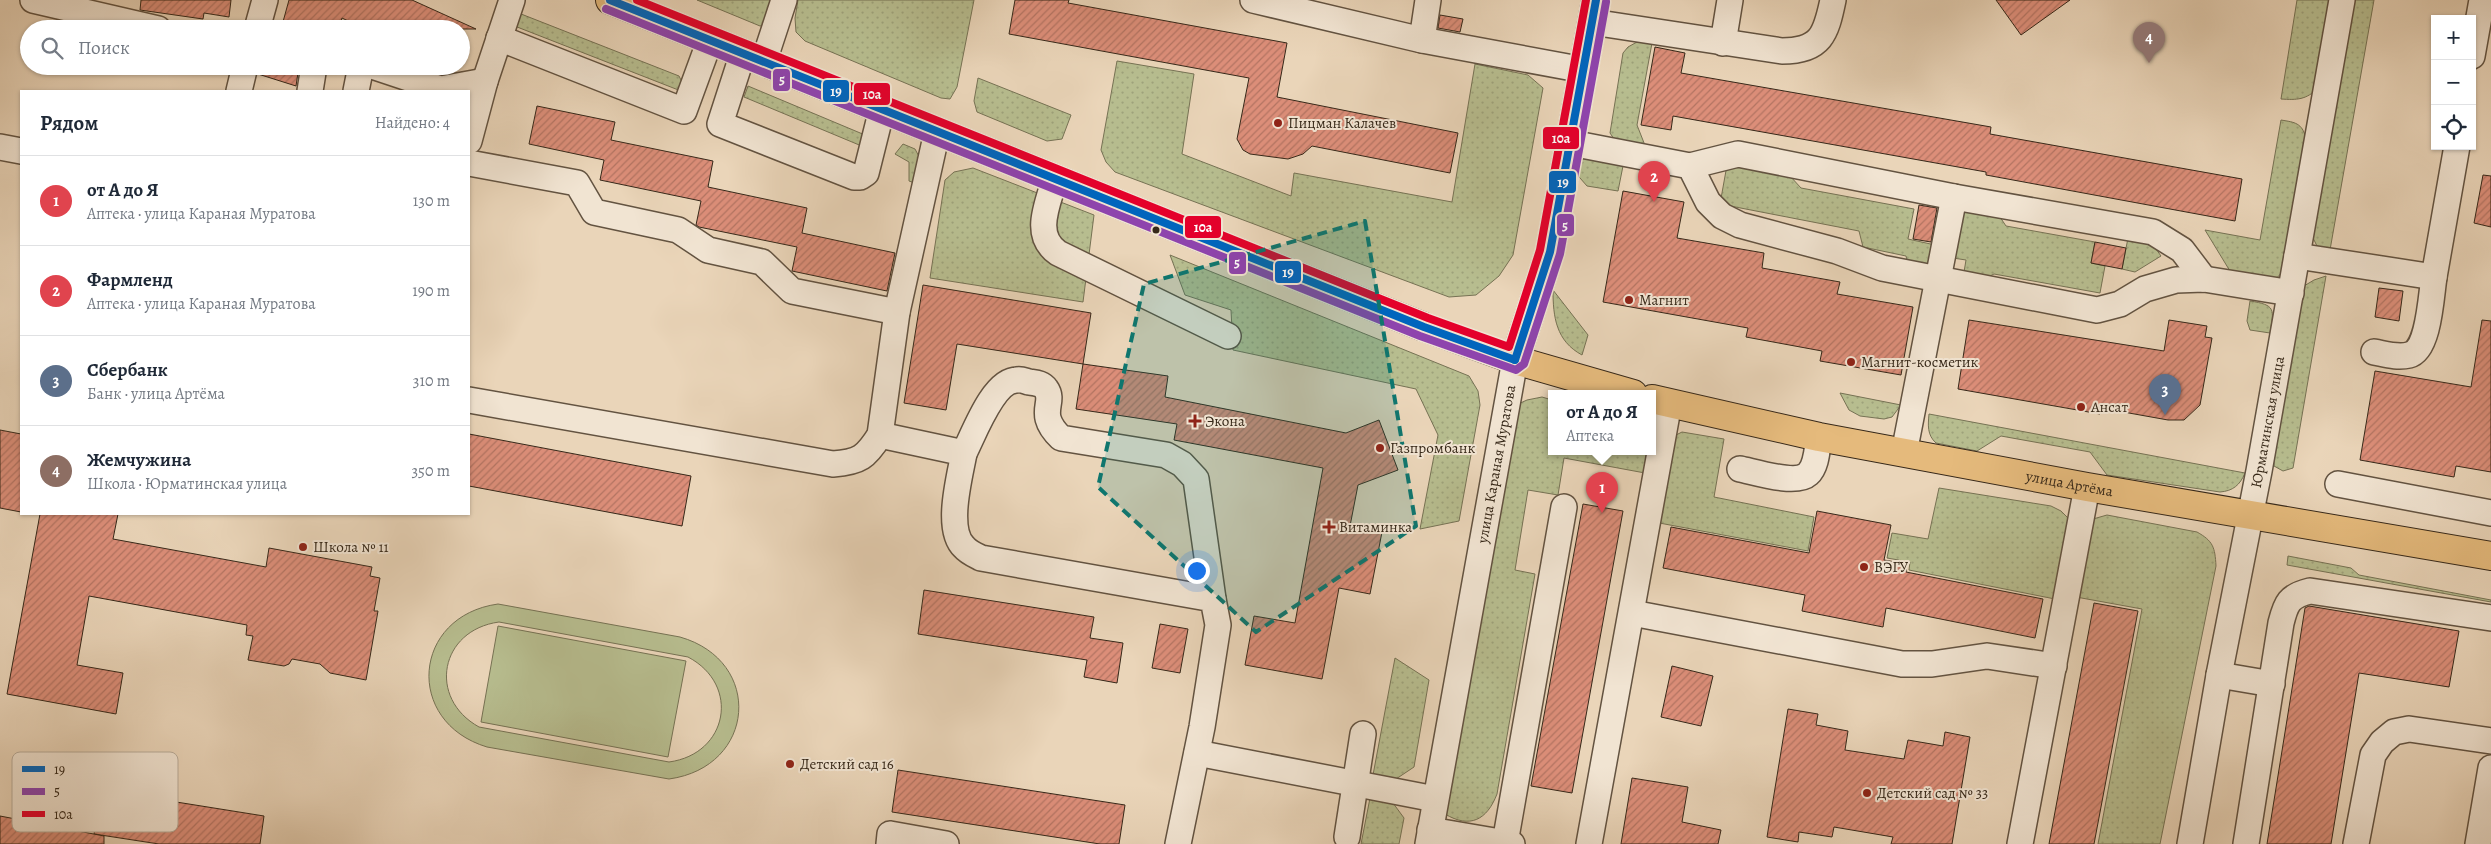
<!DOCTYPE html>
<html lang="ru">
<head>
<meta charset="utf-8">
<style>
	:root { --surface:#fff; --page:#f6f6f7; --text:#1f2937; --muted:#747a83; --line:#e0e1e3; --accent:#1a73e8 }
	body { margin:0; font-family:Alegreya,serif; background:var(--page); color:var(--text) }
	.controls { position:absolute; right:15px; top:15px; display:grid; overflow:hidden; border-radius:0px; box-shadow:0 1px 4px #0004 }
	.controls button { width:45px; height:45px; display:grid; place-items:center; padding:0; border:0; border-bottom:1px solid var(--line); background:var(--surface); color:var(--text); font:25px sans-serif }
	.you { position:absolute; left:1196px; top:570px; width:18px; height:18px; margin:-12px; border:4px solid #fff; border-radius:50%; background:#1a73e8; box-shadow:0 0 0 8px #1a73e833 }
	.badge { display:grid; place-items:center; width:32px; height:32px; border-radius:50%; background:var(--accent); color:#fff; font-size:16px; font-weight:700 }
	.pin { position:absolute; translate:-50% -41px; filter:drop-shadow(0 1px 2px #0008) }
	.pin::after { content:''; position:absolute; top:26px; width:18px; height:15px; background:inherit; clip-path:polygon(0 0,100% 0,50% 100%) }
	.popup { position:absolute; left:1548px; top:390px; width:108px; height:65px; box-sizing:border-box; display:grid; place-content:center; border-radius:0px; background:var(--surface); filter:drop-shadow(0 1px 4px #0005); font-size:16px; white-space:nowrap; color:var(--muted) }
	.popup b { font-size:19px; color:var(--text) }
	.popup::after { content:''; position:absolute; left:50%; top:100%; margin-left:-10px; border:10px solid transparent; border-top-color:var(--surface) }
	.list { margin:0; padding:0; list-style:none }
	h2 { display:flex; justify-content:space-between; align-items:center; height:65px; margin:0; padding:0 20px; font-size:21px }
	h2 small { font-size:16px; font-weight:400; color:var(--muted) }
	.list li { display:grid; grid-template-columns:32px 1fr auto; gap:15px; align-items:center; box-sizing:border-box; height:90px; padding:0 20px; border-top:1px solid var(--line) }
	.list b { display:block; font-size:19px; white-space:nowrap }
	.list p { margin:0; font-size:16px; white-space:nowrap; color:var(--muted) }
	.list em { font-size:16px; font-style:normal; color:var(--muted) }
	.icon { flex:none; width:28px; height:28px; fill:none; stroke:currentColor; stroke-width:2; stroke-linecap:round; stroke-linejoin:round }
	.map { position:relative; flex:none; width:2491px; height:844px; overflow:hidden }
	.search { position:absolute; background:var(--surface); box-shadow:0 1px 4px #0004; left:20px; top:20px; width:450px; height:55px; display:flex; align-items:center; gap:12px; box-sizing:border-box; padding:0 18px; border-radius:28px; color:var(--muted); font-size:19px }
	.panel { position:absolute; background:var(--surface); box-shadow:0 1px 4px #0004; left:20px; top:90px; width:450px; height:425px; border-radius:0px }
	.map>svg:first-child { display:block }
	.green { fill:url(#green-dots); stroke:#767254 }
	.pitch { fill:#b7bd8f; stroke:#767254; fill-rule:evenodd }
	.building { fill:url(#building-hatch); stroke:#362819 }
	.lines { fill:none; stroke-linecap:round; stroke-linejoin:round }
	.minor-casing { stroke:#635341; stroke-width:28 }
	.major-casing { stroke:#362819; stroke-width:30 }
	.minor { stroke:#f1e4d2; stroke-width:25 }
	.major { stroke:#e5ba7c; stroke-width:28 }
	.bus-1-casing { stroke:#f1e4d2; stroke-width:11 }
	.bus-2-casing { stroke:#f1e4d2; stroke-width:11 }
	.bus-3-casing { stroke:#f1e4d2; stroke-width:11 }
	.bus-1 { stroke:#0065bd; stroke-width:8 }
	.bus-2 { stroke:#8e44ad; stroke-width:8 }
	.bus-3 { stroke:#e4002b; stroke-width:8 }
	.marked { fill:#0f766e; fill-opacity:0.2; stroke:#0f766e; stroke-width:4; stroke-dasharray:10 6; stroke-linejoin:round }
	.poi-dot { fill:#8f2418; stroke:#f1e4d2; stroke-width:2 }
	.bus-dot { fill:#362819; stroke:#f1e4d2; stroke-width:2 }
	.labels { text-anchor:middle; stroke-width:4; stroke-linejoin:round; paint-order:stroke }
	.poi-label { font-size:15px; fill:#362819; stroke:#f1e4d2; text-anchor:start }
	.street-label { font-size:15px; fill:#362819; stroke:#f1e4d2 }
	.key { fill:#f1e4d2; stroke:#b9ac9a; stroke-width:1 }
	.key-label { font-size:14px; fill:#362819 }
	.line-badge { stroke:#f1e4d2; stroke-width:2 }
	.badge-label { font-size:14px; text-anchor:middle; font-weight:bold; fill:#fff }
</style>
</head>
<body>
<div class="map">
<svg width="2491" height="844" viewBox="0 0 2491 844">
	<defs>
		<pattern id="green-dots" width="8" height="8" patternUnits="userSpaceOnUse" patternTransform="scale(1.25)"><rect width="8" height="8" fill="#b7bd8f"/><path d="M2 2h.1M6 6h.1" fill="none" stroke="#9ea27b" stroke-width="1.8" stroke-linecap="round"/></pattern>
		<pattern id="building-hatch" width="6" height="6" patternUnits="userSpaceOnUse" patternTransform="scale(1.25)"><rect width="6" height="6" fill="#dc8e79"/><path d="M-1 1l2-2M0 6l6-6M5 7l2-2" fill="none" stroke="#b37462"/></pattern>
	</defs>
	<rect width="100%" height="100%" fill="#ead5b9"/>
	<filter id="stains"><feTurbulence type="fractalNoise" baseFrequency=".004" numOctaves="4"/><feColorMatrix values="0 0 0 0 .2 0 0 0 0 .09 0 0 0 0 .02 0 0 0 .5 -.17"/></filter>
	<radialGradient id="worn" r=".72"><stop offset=".6" stop-color="#630" stop-opacity="0"/><stop offset="1" stop-color="#630" stop-opacity=".3"/></radialGradient>
	<!-- green -->
	<g class="green">
		<polygon points="697,0 775,0 770,24 760,26"/>
		<polygon points="798,0 974,0 957,87 950,99 941,98 805,41 796,32 795,18"/>
		<path d="M2297 0H2332L2318 88C2306 100 2297 100 2281 99Z"/>
		<polygon points="2354,0 2374,0 2330,250 2319,250 2313,238"/>
		<polygon points="516,12 679,76 683,84 681,91 512,25"/>
		<polygon points="1637,42 1652,43 1637,125 1646,148 1614,139 1610,133 1623,53 1628,47"/>
		<polygon points="1117,61 1194,74 1182,154 1291,196 1294,173 1452,202 1475,64 1528,75 1543,88 1513,255 1499,276 1476,295 1449,297 1115,172 1106,162 1101,150"/>
		<polygon points="978,78 1071,115 1062,139 1047,141 977,112 974,101"/>
		<polygon points="748,86 865,135 864,147 744,97"/>
		<path d="M2281 120C2292 122 2301 122 2305 135L2283 271 2276 279 2233 276 2205 230 2260 240Z"/>
		<polygon points="903,144 915,149 922,162 923,186 909,181 909,162 895,154"/>
		<polygon points="1593,156 1624,161 1618,191 1587,186 1573,170 1583,159"/>
		<polygon points="1727,165 1790,176 1801,188 1914,209 1908,239 1935,245 1932,258 1925,265 1908,264 1906,256 1863,247 1859,231 1720,204"/>
		<polygon points="973,168 1094,215 1083,302 930,278 945,180 954,172"/>
		<polygon points="1963,207 1998,214 2006,226 2095,242 2091,263 2105,266 2100,293 1994,274 1980,281 1963,278 1966,260 1953,258"/>
		<polygon points="2128,238 2151,242 2161,256 2135,272 2122,269"/>
		<polygon points="1170,255 1469,376 1478,391 1480,405 1459,521 1420,529 1438,435 1416,389 1233,350 1231,310 1185,295"/>
		<polygon points="2326,276 2293,468 2283,471 2274,466 2274,460 2304,286 2314,280"/>
		<path d="M1553 290 1588 335 1582 355C1556 341 1553 317 1553 290Z"/>
		<path d="M2250 301C2276 305 2274 309 2270 333L2250 330 2247 321Z"/>
		<polygon points="1840,393 1901,405 1892,417 1884,419 1860,416 1849,410"/>
		<path d="M1542 397 1552 400V452H1649L1645 473 1564 458 1558 495 1528 490 1515 570 1535 574 1497 794C1487 820 1470 829 1445 814L1516 405 1527 400Z"/>
		<path d="M1929 414 2245 473C2240 485 2233 491 2220 492L2107 475 2090 452 2001 436 1977 451 1936 443C1927 435 1928 425 1929 414Z"/>
		<polygon points="1682,432 1724,439 1714,497 1814,517 1808,551 1654,522 1674,436"/>
		<polygon points="1939,488 2051,506 2061,511 2069,519 2060,600 1909,570 1910,562 1887,558 1892,533 1928,539"/>
		<path d="M2107 515 2197 532C2213 541 2215 547 2216 566L2160 844H2098L2142 609 2076 597 2093 519Z"/>
		<polygon points="2288,556 2351,568 2359,575 2491,600 2491,602 2287,565"/>
		<polygon points="1395,658 1429,680 1414,767 1396,779 1373,775"/>
		<polygon points="1370,798 1393,803 1404,818 1399,844 1361,844"/>
	</g>
	<!-- pitch -->
	<g class="pitch">
		<path d="M498 604 680 637C764 661 756 767 669 779L487 747C404 722 412 616 498 604ZM499 622 688 657C741 685 728 754 669 762L479 727C427 698 440 630 499 622Z"/>
		<polygon points="498,626 686,661 668,757 481,722"/>
	</g>
	<!-- building -->
	<g class="building">
		<polygon points="141,0 231,0 229,17 204,13 203,19 140,10"/>
		<polygon points="289,0 412,0 476,29 365,29 342,18 339,28 323,23 321,29 281,29"/>
		<polygon points="1015,0 1069,0 1068,3 1287,43 1277,97 1458,133 1450,173 1312,146 1303,154 1288,159 1250,154 1243,150 1237,139 1249,78 1009,34"/>
		<polygon points="1996,0 2070,0 2021,35"/>
		<polygon points="1440,15 1463,19 1460,32 1438,28"/>
		<polygon points="1655,47 1685,53 1681,73 1991,127 1990,134 2242,179 2235,221 1986,175 1986,172 1673,116 1671,130 1641,125"/>
		<polygon points="259,66 299,66 296,86 258,74"/>
		<polygon points="537,106 615,122 611,140 713,161 708,187 807,208 802,233 895,253 887,291 792,271 797,247 699,227 696,225 701,201 600,180 604,160 529,144"/>
		<polygon points="2483,175 2491,176 2491,227 2474,223"/>
		<polygon points="1623,191 1684,202 1677,238 1764,253 1762,268 1840,282 1837,294 1913,307 1901,375 1820,361 1822,351 1746,337 1748,328 1603,302"/>
		<polygon points="1919,205 1937,208 1931,242 1913,239"/>
		<polygon points="2095,242 2126,248 2122,269 2091,263"/>
		<polygon points="923,285 1091,313 1083,364 957,344 946,410 904,403"/>
		<polygon points="2379,288 2403,291 2399,321 2375,317"/>
		<polygon points="1969,320 2164,351 2169,320 2207,326 2205,337 2212,338 2200,405 2184,420 2168,420 2101,408 2100,414 1958,389"/>
		<polygon points="2482,320 2491,321 2491,472 2456,466 2454,477 2360,460 2375,371 2471,387"/>
		<polygon points="1083,364 1168,376 1165,397 1346,433 1379,420 1398,470 1358,485 1350,526 1382,532 1370,594 1339,588 1322,679 1245,665 1254,616 1295,623 1323,468 1174,440 1177,424 1076,409"/>
		<polygon points="0,430 21,434 21,512 0,508"/>
		<polygon points="469,434 691,476 682,526 469,486"/>
		<polygon points="1583,504 1623,511 1572,793 1531,786"/>
		<polygon points="1817,511 1891,525 1884,560 1907,564 1906,572 2043,599 2035,638 1886,608 1883,627 1802,611 1805,595 1663,568 1671,527 1809,553"/>
		<polygon points="40,514 118,514 113,539 266,567 269,548 372,567 370,576 380,578 374,611 378,611 366,680 330,673 320,664 292,659 289,664 284,666 248,660 253,636 246,635 247,625 89,596 77,665 123,673 116,714 7,694"/>
		<polygon points="924,590 1094,617 1090,638 1123,643 1117,683 1084,677 1087,660 918,634"/>
		<polygon points="2094,603 2138,611 2094,844 2049,844"/>
		<polygon points="2309,606 2459,631 2449,687 2359,673 2331,844 2267,844 2305,608"/>
		<polygon points="1160,624 1188,629 1180,673 1152,668"/>
		<polygon points="1672,666 1713,676 1701,726 1661,717"/>
		<polygon points="1788,709 1818,714 1816,725 1848,731 1845,750 1904,759 1908,740 1943,746 1945,732 1970,737 1952,844 1891,844 1893,837 1834,827 1832,837 1799,832 1798,842 1767,837"/>
		<polygon points="898,770 1125,805 1119,844 1100,844 892,812"/>
		<polygon points="1632,778 1688,787 1682,822 1721,830 1718,844 1621,844"/>
		<polygon points="101,790 264,816 260,844 159,844 94,834"/>
		<polygon points="0,816 104,836 104,844 0,844"/>
	</g>
	<g class="lines">
		<!-- minor casing -->
		<g class="minor-casing">
			<g id="minor">
				<polyline points="33,0 158,29"/>
				<polyline points="1253,0 1422,40 1584,70"/>
				<path d="M1592 22 1782 51C1821 51 1826 34 1833 0"/>
				<polyline points="257,29 265,0"/>
				<polyline points="499,38 684,111 710,40"/>
				<polyline points="1422,40 1428,0"/>
				<polyline points="1723,43 1730,0"/>
				<polyline points="743,53 720,124 854,177 860,177 866,173 882,109"/>
				<polyline points="2472,56 2482,0"/>
				<polyline points="764,61 784,0"/>
				<polyline points="372,66 441,89 485,81"/>
				<polyline points="239,91 245,66"/>
				<polyline points="310,91 314,66"/>
				<polyline points="356,91 361,66"/>
				<polyline points="469,141 485,81 512,0"/>
				<polyline points="1571,143 1690,166 1708,202 1722,216 1740,225 1837,251 1882,268 2097,310 2120,304 2145,289 2176,280 2204,279 2291,293"/>
				<polyline points="0,147 21,151"/>
				<polyline points="469,163 577,183 594,212 678,230 708,250 762,262 792,291 897,312"/>
				<polyline points="1690,166 1738,154 1954,197 2153,232 2182,250 2204,279"/>
				<path d="M1055 178C1048 204 1032 235 1058 253L1228 336"/>
				<polyline points="2297,256 2434,277 2457,146"/>
				<path d="M2374 352C2385 354 2397 358 2409 355 2429 350 2431 296 2434 277"/>
				<path d="M469 400 833 464C860 462 866 457 880 435L897 312 937 132"/>
				<path d="M880 435 964 453C960 476 945 529 964 547 968 552 975 555 981 558L1213 599 1218 625 1202 727 1178 844"/>
				<path d="M964 453C974 434 993 380 1017 380 1021 379 1025 381 1029 382 1035 383 1042 383 1046 389 1056 403 1035 413 1061 438L1166 455 1182 464 1196 479 1213 599"/>
				<polyline points="1904,453 1954,197"/>
				<path d="M1740 469C1755 472 1796 485 1808 474 1817 466 1817 448 1819 437"/>
				<polyline points="2338,484 2491,513"/>
				<polyline points="1632,613 1902,664 1932,664 1987,656 2054,666"/>
				<polyline points="2219,675 2272,684"/>
				<polyline points="1197,753 1435,799"/>
				<polyline points="1430,830 1512,844"/>
				<polyline points="1347,837 1363,734"/>
				<polyline points="1505,843 1564,507"/>
				<polyline points="889,844 890,834 946,844"/>
				<path id="s1" d="M1428 844 1515 360"/>
				<polyline points="1589,844 1669,403"/>
				<polyline points="2020,844 2087,487"/>
				<path id="s2" d="M2190 844 2219 675 2259 471 2342 0"/>
				<path d="M2246 844 2281 623C2286 603 2289 596 2310 591L2491 618"/>
				<polyline points="2356,844 2373,755 2382,742 2394,732 2409,729 2491,741"/>
				<polyline points="2478,844 2491,768"/>
			</g>
		</g>
		<!-- major casing -->
		<g class="major-casing">
			<g id="major">
				<polyline points="610,0 1424,327 1515,360 1633,394"/>
				<polyline points="1515,360 1550,252 1596,0"/>
				<path id="s3" d="M1652 399 1819 437 2087 487 2491 556"/>
			</g>
		</g>
		<!-- minor -->
		<use href="#minor" class="minor"/>
		<!-- major -->
		<use href="#major" class="major"/>
		<!-- bus-1 casing -->
		<g class="bus-1-casing">
			<g id="bus-1">
				<polyline points="610,0 1424,327 1515,360"/>
				<polyline points="1515,360 1550,252 1596,0"/>
			</g>
		</g>
		<!-- bus-2 casing -->
		<g class="bus-2-casing">
			<polyline id="bus-2" points="606,9 1420,336 1516,370 1524,364 1560,254 1606,2"/>
		</g>
		<!-- bus-3 casing -->
		<g class="bus-3-casing">
			<polyline id="bus-3" points="637,0 1428,318 1509,347 1540,250 1586,0"/>
		</g>
		<!-- bus-1 -->
		<use href="#bus-1" class="bus-1"/>
		<!-- bus-2 -->
		<use href="#bus-2" class="bus-2"/>
		<!-- bus-3 -->
		<use href="#bus-3" class="bus-3"/>
	</g>
	<!-- marked area -->
	<path class="marked" d="M1365 221 1416 526 1256 632 1098 487 1144 284Z"/>
	<!-- markers -->
	<g class="poi-dot">
		<circle cx="1278" cy="123" r="5"/>
		<circle cx="1629" cy="300" r="5"/>
		<circle cx="1851" cy="362" r="5"/>
		<circle cx="2081" cy="407" r="5"/>
		<path d="M1192.5 413.5h5v5h5v5h-5v5h-5v-5h-5v-5h5z"/>
		<circle cx="1380" cy="448" r="5"/>
		<path d="M1326.5 519.5h5v5h5v5h-5v5h-5v-5h-5v-5h5z"/>
		<circle cx="303" cy="547" r="5"/>
		<circle cx="1864" cy="567" r="5"/>
		<circle cx="790" cy="764" r="5"/>
		<circle cx="1867" cy="793" r="5"/>
	</g>
	<circle class="bus-dot" cx="1156" cy="230" r="4.5"/>
	<g class="labels">
		<!-- poi labels -->
		<g class="poi-label">
			<text x="1288" y="128">Пицман Калачев</text>
			<text x="1639" y="305">Магнит</text>
			<text x="1861" y="367">Магнит-косметик</text>
			<text x="2091" y="412">Ансат</text>
			<text x="1205" y="426">Экона</text>
			<text x="1390" y="453">Газпромбанк</text>
			<text x="1339" y="532">Витаминка</text>
			<text x="313" y="552">Школа № 11</text>
			<text x="1874" y="572">ВЭГУ</text>
			<text x="800" y="769">Детский сад 16</text>
			<text x="1877" y="798">Детский сад № 33</text>
		</g>
		<!-- street labels -->
		<g class="street-label">
			<text dy="5" stroke="none"><textPath href="#s2" startOffset="429">Юрматинская улица</textPath></text>
			<text dy="5" stroke="none"><textPath href="#s1" startOffset="386">улица Караная Муратова</textPath></text>
			<text dy="5" stroke="none"><textPath href="#s3" startOffset="426">улица Артёма</textPath></text>
		</g>
	</g>
	<!-- legend -->
	<rect x="12" y="752" width="166" height="80" rx="8" class="key"/>
	<rect x="22" y="766" width="23" height="6" fill="#0065bd"/>
	<rect x="22" y="788" width="23" height="7" fill="#8e44ad"/>
	<rect x="22" y="811" width="23" height="6" fill="#e4002b"/>
	<g class="key-label">
		<text x="54" y="774">19</text>
		<text x="54" y="796">5</text>
		<text x="54" y="819">10а</text>
	</g>
	<g class="line-badge">
		<rect x="772" y="68" width="19" height="24" rx="5" fill="#8e44ad"/>
		<rect x="822" y="79" width="28" height="24" rx="5" fill="#0065bd"/>
		<rect x="853" y="82" width="38" height="24" rx="5" fill="#e4002b"/>
		<rect x="1542" y="126" width="38" height="24" rx="5" fill="#e4002b"/>
		<rect x="1548" y="170" width="29" height="24" rx="5" fill="#0065bd"/>
		<rect x="1556" y="213" width="19" height="24" rx="5" fill="#8e44ad"/>
		<rect x="1184" y="215" width="38" height="24" rx="5" fill="#e4002b"/>
		<rect x="1228" y="251" width="19" height="24" rx="5" fill="#8e44ad"/>
		<rect x="1274" y="260" width="28" height="24" rx="5" fill="#0065bd"/>
	</g>
	<g class="badge-label">
		<text x="782" y="84">5</text>
		<text x="836" y="96">19</text>
		<text x="872" y="99">10а</text>
		<text x="1561" y="143">10а</text>
		<text x="1563" y="187">19</text>
		<text x="1565" y="230">5</text>
		<text x="1203" y="232">10а</text>
		<text x="1237" y="267">5</text>
		<text x="1288" y="277">19</text>
	</g>
	<rect width="100%" height="100%" filter="url(#stains)"/>
	<rect width="100%" height="100%" fill="url(#worn)"/>
</svg>
<div class="controls">
<button>+</button>
<button>−</button>
<button><svg class="icon" aria-label="locate" viewBox="0 0 24 24"><circle cx="12" cy="12" r="6"/><path d="M12 2v4M12 18v4M2 12h4M18 12h4"/></svg></button>
</div>
<div class="you"></div>
<div class="pin badge" style="left:1602px;top:513px;background:#e0444e">1</div>
<div class="popup"><b>от А до Я</b>Аптека</div>
<div class="pin badge" style="left:1654px;top:202px;background:#e0444e">2</div>
<div class="pin badge" style="left:2165px;top:415px;background:#5c6f8a">3</div>
<div class="pin badge" style="left:2149px;top:63px;background:#8d6e63">4</div>
<div class="search"><svg class="icon" aria-label="search" viewBox="0 0 24 24"><circle cx="10" cy="10" r="6"/><path d="M15 15l6 6"/></svg>Поиск</div>
<section class="panel">
<h2>Рядом<small>Найдено: 4</small></h2>
<ul class="list">
<li><span class="badge" style="background:#e0444e">1</span><div><b>от А до Я</b><p>Аптека · улица Караная Муратова</p></div><em>130 m</em></li>
<li><span class="badge" style="background:#e0444e">2</span><div><b>Фармленд</b><p>Аптека · улица Караная Муратова</p></div><em>190 m</em></li>
<li><span class="badge" style="background:#5c6f8a">3</span><div><b>Сбербанк</b><p>Банк · улица Артёма</p></div><em>310 m</em></li>
<li><span class="badge" style="background:#8d6e63">4</span><div><b>Жемчужина</b><p>Школа · Юрматинская улица</p></div><em>350 m</em></li>
</ul>
</section>
</div>
</body>
</html>
